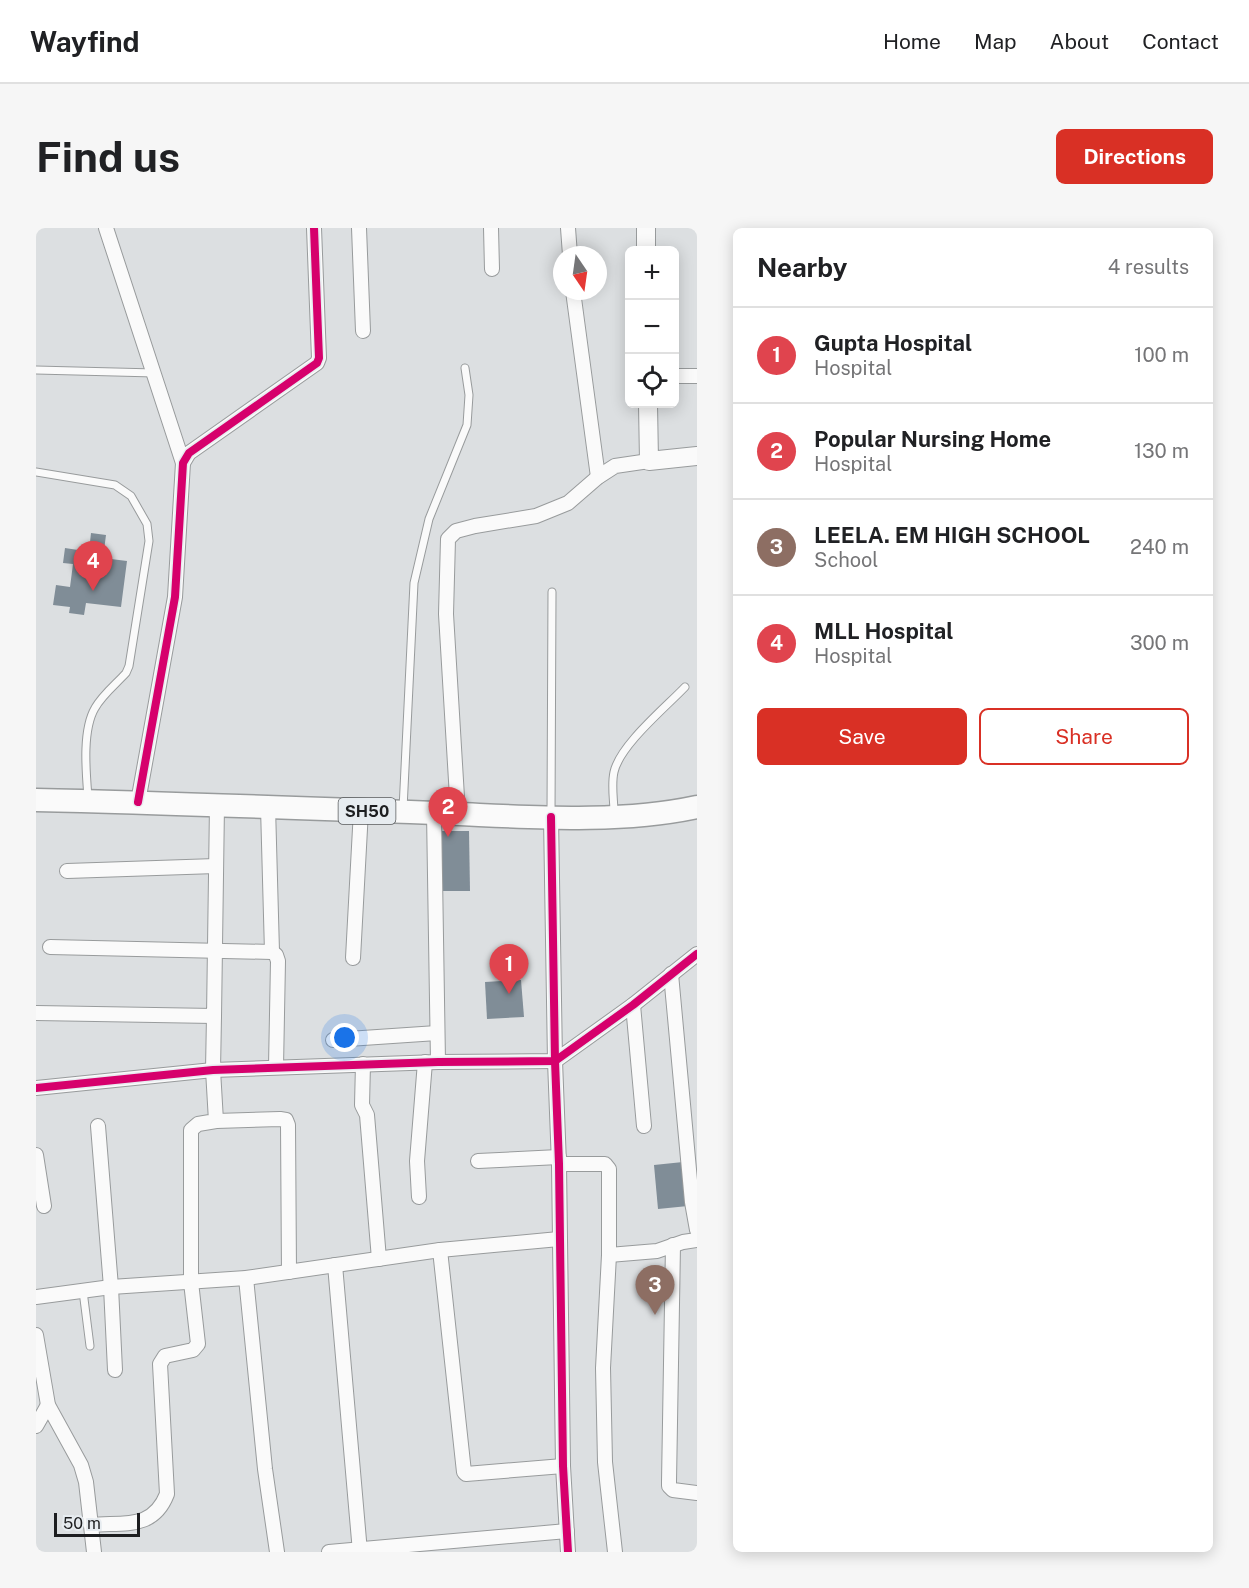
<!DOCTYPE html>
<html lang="en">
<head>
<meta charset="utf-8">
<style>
	:root { --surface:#fff; --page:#f6f6f6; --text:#202124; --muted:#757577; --line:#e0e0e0; --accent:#d93025 }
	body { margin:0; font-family:"Public Sans",sans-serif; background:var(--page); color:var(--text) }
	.controls { position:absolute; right:18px; top:18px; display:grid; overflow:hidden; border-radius:9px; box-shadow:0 3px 15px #0003 }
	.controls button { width:54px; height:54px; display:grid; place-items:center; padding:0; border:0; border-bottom:2px solid var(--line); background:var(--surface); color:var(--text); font:30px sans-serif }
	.compass { position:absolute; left:517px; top:18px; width:54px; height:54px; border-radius:50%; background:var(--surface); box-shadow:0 3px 15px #0003; rotate:167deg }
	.scale { position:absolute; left:18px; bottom:15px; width:86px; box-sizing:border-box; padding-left:6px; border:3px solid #1d1e20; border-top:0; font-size:16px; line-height:21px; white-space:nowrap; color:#1d1e20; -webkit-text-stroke:4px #e7ecf0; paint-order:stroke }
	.you { position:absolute; left:309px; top:810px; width:21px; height:21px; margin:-15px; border:4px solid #fff; border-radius:50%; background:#1a73e8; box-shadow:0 0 0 9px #1a73e833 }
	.badge { display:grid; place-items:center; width:39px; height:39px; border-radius:50%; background:var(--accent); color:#fff; font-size:20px; font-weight:700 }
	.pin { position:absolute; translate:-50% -50px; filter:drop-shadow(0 2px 3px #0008) }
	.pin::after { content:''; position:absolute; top:32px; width:21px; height:18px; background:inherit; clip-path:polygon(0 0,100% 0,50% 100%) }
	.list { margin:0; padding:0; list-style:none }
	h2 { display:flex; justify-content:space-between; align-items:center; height:78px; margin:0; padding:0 24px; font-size:26px }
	h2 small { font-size:20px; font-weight:400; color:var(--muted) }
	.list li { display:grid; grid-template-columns:39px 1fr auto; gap:18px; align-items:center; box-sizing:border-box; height:96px; padding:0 24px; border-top:2px solid var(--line) }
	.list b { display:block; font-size:22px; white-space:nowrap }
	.list p { margin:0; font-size:20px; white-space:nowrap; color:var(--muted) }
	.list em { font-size:20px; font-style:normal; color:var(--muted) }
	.actions { display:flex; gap:12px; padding:18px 24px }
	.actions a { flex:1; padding:14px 0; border:2px solid var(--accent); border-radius:9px; text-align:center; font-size:21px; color:var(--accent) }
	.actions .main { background:var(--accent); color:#fff }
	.icon { flex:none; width:33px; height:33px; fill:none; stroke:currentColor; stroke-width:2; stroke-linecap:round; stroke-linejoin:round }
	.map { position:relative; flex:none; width:661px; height:1324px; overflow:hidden; border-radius:9px }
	header { display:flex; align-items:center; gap:36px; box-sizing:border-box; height:84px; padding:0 30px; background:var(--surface); border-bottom:2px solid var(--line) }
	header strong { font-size:28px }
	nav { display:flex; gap:33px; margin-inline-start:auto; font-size:21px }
	.intro { display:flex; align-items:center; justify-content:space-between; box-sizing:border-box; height:144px; padding:0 36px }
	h1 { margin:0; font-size:42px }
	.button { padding:15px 27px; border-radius:9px; background:var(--accent); color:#fff; font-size:21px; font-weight:700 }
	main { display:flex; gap:36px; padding:0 36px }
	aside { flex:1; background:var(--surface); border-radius:9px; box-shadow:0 3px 15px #0003 }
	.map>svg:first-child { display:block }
	.building { fill:#808d97 }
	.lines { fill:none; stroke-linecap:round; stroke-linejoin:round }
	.service-casing { stroke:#989b9c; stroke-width:9 }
	.minor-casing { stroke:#989b9c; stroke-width:16 }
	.tertiary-casing { stroke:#989b9c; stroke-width:20 }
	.primary-casing { stroke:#989b9c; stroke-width:25 }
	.service { stroke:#fafafa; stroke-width:7 }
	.minor { stroke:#fafafa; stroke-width:14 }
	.tertiary { stroke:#fafafa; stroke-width:18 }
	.primary { stroke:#fafafa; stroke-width:22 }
	.cycleway-casing { stroke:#e7ecf0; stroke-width:11 }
	.cycleway { stroke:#d6006c; stroke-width:8 }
	.labels { text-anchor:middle; stroke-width:6; stroke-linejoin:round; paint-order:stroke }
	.shield { fill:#e7ecf0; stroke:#5a5c5e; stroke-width:1.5 }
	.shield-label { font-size:16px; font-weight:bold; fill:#1d1e20 }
</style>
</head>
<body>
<header>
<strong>Wayfind</strong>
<nav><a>Home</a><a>Map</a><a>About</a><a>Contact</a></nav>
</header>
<div class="intro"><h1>Find us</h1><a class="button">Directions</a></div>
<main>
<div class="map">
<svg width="661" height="1324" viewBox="0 0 661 1324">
	<rect width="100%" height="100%" fill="#dcdfe1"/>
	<!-- building -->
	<g class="building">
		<polygon points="55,305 70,307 67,330 91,333 85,379 50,375 48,387 33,385 34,379 17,377 20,357 34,359 37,336 27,335 29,320 42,322 41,330 52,332"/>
		<polygon points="404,603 433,603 434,663 405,663"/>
		<polygon points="485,752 488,789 451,791 449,754"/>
		<polygon points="647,934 652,978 622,981 618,937"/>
	</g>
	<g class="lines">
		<!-- service casing -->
		<g class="service-casing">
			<g id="service">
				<polyline points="0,142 119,145"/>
				<path d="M0 244 79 257 95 268 111 296 113 313 93 438 90 445C80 456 66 467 59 480 46 502 50 544 52 569"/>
				<polyline points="367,581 378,355 393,291 431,197 433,167 429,140"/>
				<path d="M578 585C578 572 575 557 578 544 584 517 629 480 649 459"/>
				<polyline points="515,586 516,364"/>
				<polyline points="47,1063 54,1118"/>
			</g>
		</g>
		<!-- minor casing -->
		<g class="minor-casing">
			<g id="minor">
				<polyline points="70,0 147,235"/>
				<polyline points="323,0 327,103"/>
				<polyline points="455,0 456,41"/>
				<polyline points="532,0 534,27"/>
				<polyline points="537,63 562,249"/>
				<polyline points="638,148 661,148"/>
				<polyline points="102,574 139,369 147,235 153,225 281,135 283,130 278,0"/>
				<polyline points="232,579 236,724"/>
				<polyline points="398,585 402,834"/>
				<polyline points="422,586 410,386 412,311 420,303 439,298 500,288 532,275 562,249 579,238 613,233"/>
				<polyline points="515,589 519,833 523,936 527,1238 532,1324"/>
				<polyline points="31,643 180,638"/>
				<polyline points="14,719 236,724 240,727 242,733 240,839"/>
				<polyline points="317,730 325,582"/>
				<polyline points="635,746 656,974 661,1002"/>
				<polyline points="597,777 608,898"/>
				<polyline points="0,785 178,788 181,577"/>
				<polyline points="297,812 401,805"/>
				<polyline points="327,836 326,877 331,887 343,1031"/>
				<polyline points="0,860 177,842 402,834 519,833 597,777 661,726"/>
				<polyline points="180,893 244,891 250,892 252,897 253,1044"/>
				<polyline points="62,898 75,1059 79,1142"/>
				<polyline points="0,927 8,978"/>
				<polyline points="442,933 523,929"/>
				<polyline points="523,936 569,936 573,941 573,1027 567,1140 569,1234 579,1324"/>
				<polyline points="383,969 381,933 389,834"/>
				<polyline points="637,1017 633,1254 633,1258 637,1262 661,1265"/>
				<polyline points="404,1022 428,1244 430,1246 527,1238"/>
				<polyline points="573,1027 621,1023 647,1014 661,1012"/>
				<polyline points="299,1037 324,1324"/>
				<polyline points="210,1050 229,1241 241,1324"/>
				<polyline points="0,1069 75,1059 210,1050 404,1022 523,1011"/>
				<polyline points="0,1107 12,1177 45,1237 50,1254 58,1324"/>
				<polyline points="0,1198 12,1177"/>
				<path d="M55 1297C88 1294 117 1302 131 1266L124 1136 129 1128 157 1122 162 1116 155 1054V902L162 896 180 893 177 842 178 788"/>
				<polyline points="293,1324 531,1303"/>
			</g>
		</g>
		<!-- tertiary casing -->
		<g class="tertiary-casing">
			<g id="tertiary">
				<polyline points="610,22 610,0"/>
				<polyline points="612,176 613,233 661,228"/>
			</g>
		</g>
		<!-- primary casing -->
		<g class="primary-casing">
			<path id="primary" d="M0 572C133 575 266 580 399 585 483 588 578 597 661 579"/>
		</g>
		<!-- service -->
		<use href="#service" class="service"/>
		<!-- minor -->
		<use href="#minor" class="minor"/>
		<!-- tertiary -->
		<use href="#tertiary" class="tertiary"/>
		<!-- primary -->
		<use href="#primary" class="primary"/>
		<!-- cycleway casing -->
		<g class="cycleway-casing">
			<g id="cycleway">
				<polyline points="102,574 139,369 147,235 153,225 281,135 283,130 278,0"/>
				<polyline points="515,589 519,833 523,936 527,1238 532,1324"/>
				<polyline points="0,860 177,842 402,834 519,833 597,777 661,726"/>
			</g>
		</g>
		<!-- cycleway -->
		<use href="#cycleway" class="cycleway"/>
	</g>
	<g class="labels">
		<!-- shield labels -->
		<rect class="shield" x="302.5" y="570" width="57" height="26" rx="4.5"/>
		<g class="shield-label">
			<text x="331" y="589">SH50</text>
		</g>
	</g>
</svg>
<div class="controls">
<button>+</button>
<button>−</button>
<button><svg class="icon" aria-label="locate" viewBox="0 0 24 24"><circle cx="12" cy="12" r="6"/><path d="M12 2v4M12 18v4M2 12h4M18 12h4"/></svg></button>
</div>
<svg class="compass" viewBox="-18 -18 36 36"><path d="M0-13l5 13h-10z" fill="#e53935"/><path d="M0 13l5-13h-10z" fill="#757577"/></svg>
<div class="scale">50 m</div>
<div class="you"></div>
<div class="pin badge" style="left:473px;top:766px;background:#e0444e">1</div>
<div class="pin badge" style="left:412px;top:609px;background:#e0444e">2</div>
<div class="pin badge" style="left:619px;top:1087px;background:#8d6e63">3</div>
<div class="pin badge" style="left:57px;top:363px;background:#e0444e">4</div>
</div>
<aside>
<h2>Nearby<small>4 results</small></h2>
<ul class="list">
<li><span class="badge" style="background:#e0444e">1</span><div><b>Gupta Hospital</b><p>Hospital</p></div><em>100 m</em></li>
<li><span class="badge" style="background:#e0444e">2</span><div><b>Popular Nursing Home</b><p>Hospital</p></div><em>130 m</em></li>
<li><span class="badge" style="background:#8d6e63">3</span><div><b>LEELA. EM HIGH SCHOOL</b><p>School</p></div><em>240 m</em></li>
<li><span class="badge" style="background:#e0444e">4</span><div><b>MLL Hospital</b><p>Hospital</p></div><em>300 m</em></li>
</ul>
<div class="actions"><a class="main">Save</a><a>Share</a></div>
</aside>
</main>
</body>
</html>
